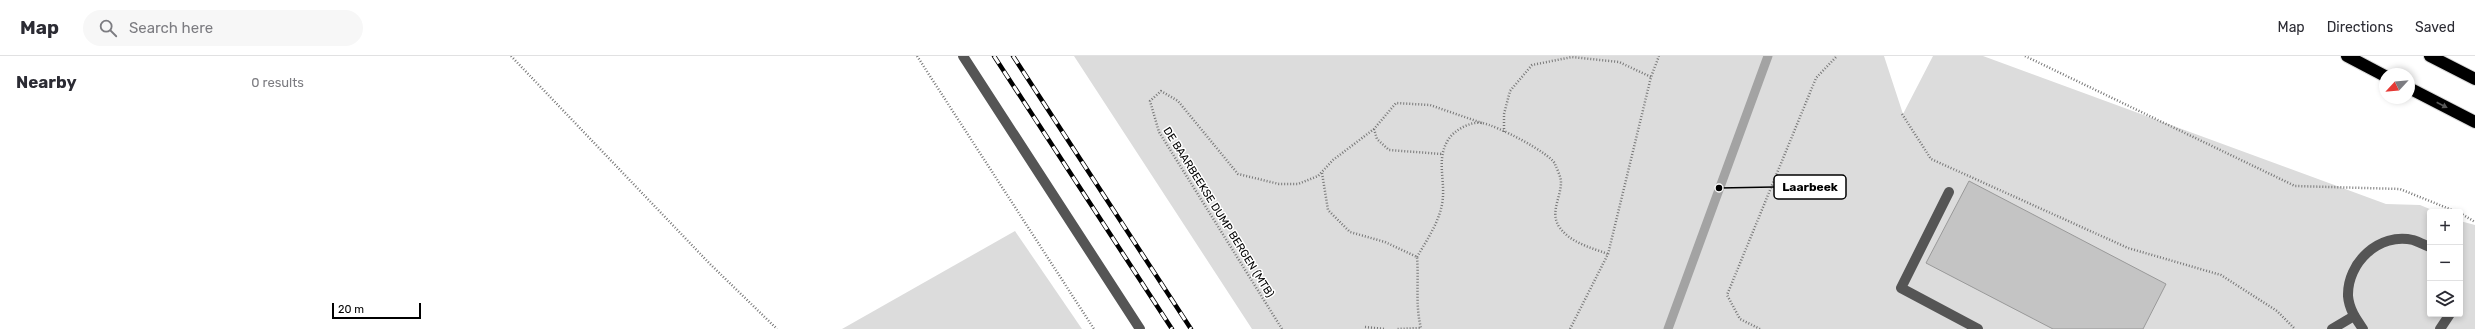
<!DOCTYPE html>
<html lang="en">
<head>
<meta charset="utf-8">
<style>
	:root { --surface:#fff; --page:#f7f7f7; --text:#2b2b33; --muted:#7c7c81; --line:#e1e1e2 }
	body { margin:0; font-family:Rubik,sans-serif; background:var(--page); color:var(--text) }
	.controls { position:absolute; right:12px; bottom:12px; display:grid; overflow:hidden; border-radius:4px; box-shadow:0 2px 6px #0003 }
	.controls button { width:36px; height:36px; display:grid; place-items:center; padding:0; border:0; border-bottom:1px solid var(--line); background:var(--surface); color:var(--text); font:20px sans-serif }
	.compass { position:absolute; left:2059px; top:12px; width:36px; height:36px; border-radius:50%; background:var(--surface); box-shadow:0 2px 6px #0003; rotate:244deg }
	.scale { position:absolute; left:12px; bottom:10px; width:89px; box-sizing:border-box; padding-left:4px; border:2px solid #000; border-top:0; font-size:11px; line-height:14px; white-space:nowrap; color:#000; -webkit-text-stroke:3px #fff; paint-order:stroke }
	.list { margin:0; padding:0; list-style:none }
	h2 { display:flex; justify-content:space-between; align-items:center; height:52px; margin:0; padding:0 16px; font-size:17px }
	h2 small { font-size:13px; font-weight:400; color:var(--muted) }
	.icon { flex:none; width:22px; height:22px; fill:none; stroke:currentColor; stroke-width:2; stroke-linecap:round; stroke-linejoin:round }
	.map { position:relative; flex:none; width:2155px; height:273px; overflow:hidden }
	header { display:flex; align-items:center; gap:24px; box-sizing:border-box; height:56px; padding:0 20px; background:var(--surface); border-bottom:1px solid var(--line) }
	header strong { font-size:19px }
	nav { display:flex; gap:22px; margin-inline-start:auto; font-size:14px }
	.search { width:280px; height:36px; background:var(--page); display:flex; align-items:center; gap:10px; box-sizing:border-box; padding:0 14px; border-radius:22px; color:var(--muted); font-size:15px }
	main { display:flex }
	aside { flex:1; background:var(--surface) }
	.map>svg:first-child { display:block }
	.green { fill:#dcdcdc }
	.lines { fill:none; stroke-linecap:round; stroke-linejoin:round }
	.stream { stroke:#a3a3a3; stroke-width:9 }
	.building { fill:#c4c4c4; stroke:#999 }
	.highway-casing { stroke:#dbdbdb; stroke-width:14 }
	.path { stroke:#777; stroke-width:2.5; stroke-dasharray:1 2; stroke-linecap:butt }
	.minor { stroke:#555; stroke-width:10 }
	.highway { stroke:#000; stroke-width:12 }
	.rail-casing { stroke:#000; stroke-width:4.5 }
	.rail { stroke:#fff; stroke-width:3; stroke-dasharray:9; stroke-linecap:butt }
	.oneway { fill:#595959 }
	.labels { text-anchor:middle; stroke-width:3; stroke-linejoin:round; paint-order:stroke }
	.street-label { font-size:11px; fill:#000; stroke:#fff }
	.leader { fill:none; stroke:#000; stroke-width:1.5 }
	.callout-dot { fill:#000; stroke:#fff; stroke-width:1.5 }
	.callout { fill:#fff; stroke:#000; stroke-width:1.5 }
	.callout-label { font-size:12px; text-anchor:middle; font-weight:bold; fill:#000 }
</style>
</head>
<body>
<header>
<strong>Map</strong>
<div class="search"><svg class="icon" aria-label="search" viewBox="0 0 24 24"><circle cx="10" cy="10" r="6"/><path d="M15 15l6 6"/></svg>Search here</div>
<nav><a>Map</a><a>Directions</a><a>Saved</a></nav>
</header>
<main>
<aside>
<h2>Nearby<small>0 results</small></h2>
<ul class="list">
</ul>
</aside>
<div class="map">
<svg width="2155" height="273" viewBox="0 0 2155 273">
	<rect width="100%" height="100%" fill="#fff"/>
	<!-- green -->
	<g class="green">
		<polygon points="754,0 1564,0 1583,58 1613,0 1663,0 2066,148 2100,149 2117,156 2110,156 2110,258 2140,258 2140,165 2155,169 2155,273 932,273"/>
		<polygon points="695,175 762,273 522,273"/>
	</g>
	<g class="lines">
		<!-- stream -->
		<polyline class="stream" points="1348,273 1448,0"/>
	</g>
	<!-- building -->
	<polygon class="building" points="1649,125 1846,228 1823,273 1733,273 1606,207"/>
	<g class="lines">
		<!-- highway casing -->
		<g class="highway-casing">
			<g id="highway">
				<polyline points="2027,0 2065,20"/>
				<polyline points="2110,0 2155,23"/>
				<polyline points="2089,32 2155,66"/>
			</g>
		</g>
		<!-- path -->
		<g class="path">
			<polyline points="191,0 389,207 457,273"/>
			<polyline points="597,0 774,273"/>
			<polyline points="1705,0 1975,130 2080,133 2137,156"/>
			<polyline points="1582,58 1611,103 1808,192 1901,219 1957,255 1975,273"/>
			<polyline points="1054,73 1057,83 1069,94 1122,98"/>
			<polyline points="1184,76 1184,58 1190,35 1212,9 1252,1 1299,6 1331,21"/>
			<path d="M1002 117 1008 154 1030 176 1065 186 1097 201C1099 225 1095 249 1101 272L1077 273"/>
			<polyline points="2140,157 2155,166"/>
			<path d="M1097 201C1108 182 1122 162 1123 140 1124 120 1117 102 1128 84 1134 74 1151 65 1162 67 1176 69 1230 97 1235 108 1237 113 1241 121 1241 126 1241 142 1229 157 1240 172 1251 187 1272 192 1288 198"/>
			<polyline points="1045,271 1065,273"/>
			<polyline points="962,273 839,76 830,45 841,35 858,45 918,118 959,128 978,128 998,120 1013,104 1054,73 1076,47 1110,49 1162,67"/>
			<polyline points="1250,273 1288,198 1331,21 1339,0"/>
			<polyline points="1440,273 1420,263 1407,239 1496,22 1517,0"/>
		</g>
		<!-- minor -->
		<g class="minor">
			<polyline points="643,0 820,273"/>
			<polyline points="1629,136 1581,232 1658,273"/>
			<polyline points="2012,273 2034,260"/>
			<path d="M2043 273C2036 263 2029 253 2028 240 2027 207 2059 176 2093 184 2099 186 2105 189 2110 191"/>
			<polyline points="2120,273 2130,258"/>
		</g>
		<!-- highway -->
		<use href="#highway" class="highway"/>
		<!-- rail casing -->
		<g class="rail-casing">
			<g id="rail">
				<polyline points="674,0 852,273"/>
				<polyline points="693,0 871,273"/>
			</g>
		</g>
		<!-- rail -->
		<use href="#rail" class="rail"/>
	</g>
	<!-- one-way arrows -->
	<defs><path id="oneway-solid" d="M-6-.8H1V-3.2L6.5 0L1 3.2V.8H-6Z"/></defs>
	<use class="oneway" href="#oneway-solid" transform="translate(2122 49) rotate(27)"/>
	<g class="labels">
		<!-- street labels -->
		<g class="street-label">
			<text transform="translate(899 156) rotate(58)" y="4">DE BAARBEEKSE DUMP BERGEN (MTB)</text>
		</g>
	</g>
	<!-- callouts -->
	<path class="leader" d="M1399 132L1454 131"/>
	<circle class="callout-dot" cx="1399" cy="132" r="4"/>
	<rect class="callout" x="1454" y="119" width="72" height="24" rx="4"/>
	<g class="callout-label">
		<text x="1490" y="135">Laarbeek</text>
	</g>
</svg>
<div class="controls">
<button>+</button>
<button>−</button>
<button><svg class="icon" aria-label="layers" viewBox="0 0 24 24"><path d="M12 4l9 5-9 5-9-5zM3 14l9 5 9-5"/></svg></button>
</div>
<svg class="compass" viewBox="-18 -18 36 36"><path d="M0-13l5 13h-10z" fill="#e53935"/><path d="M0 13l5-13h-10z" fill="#7c7c81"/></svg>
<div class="scale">20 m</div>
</div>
</main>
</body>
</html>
